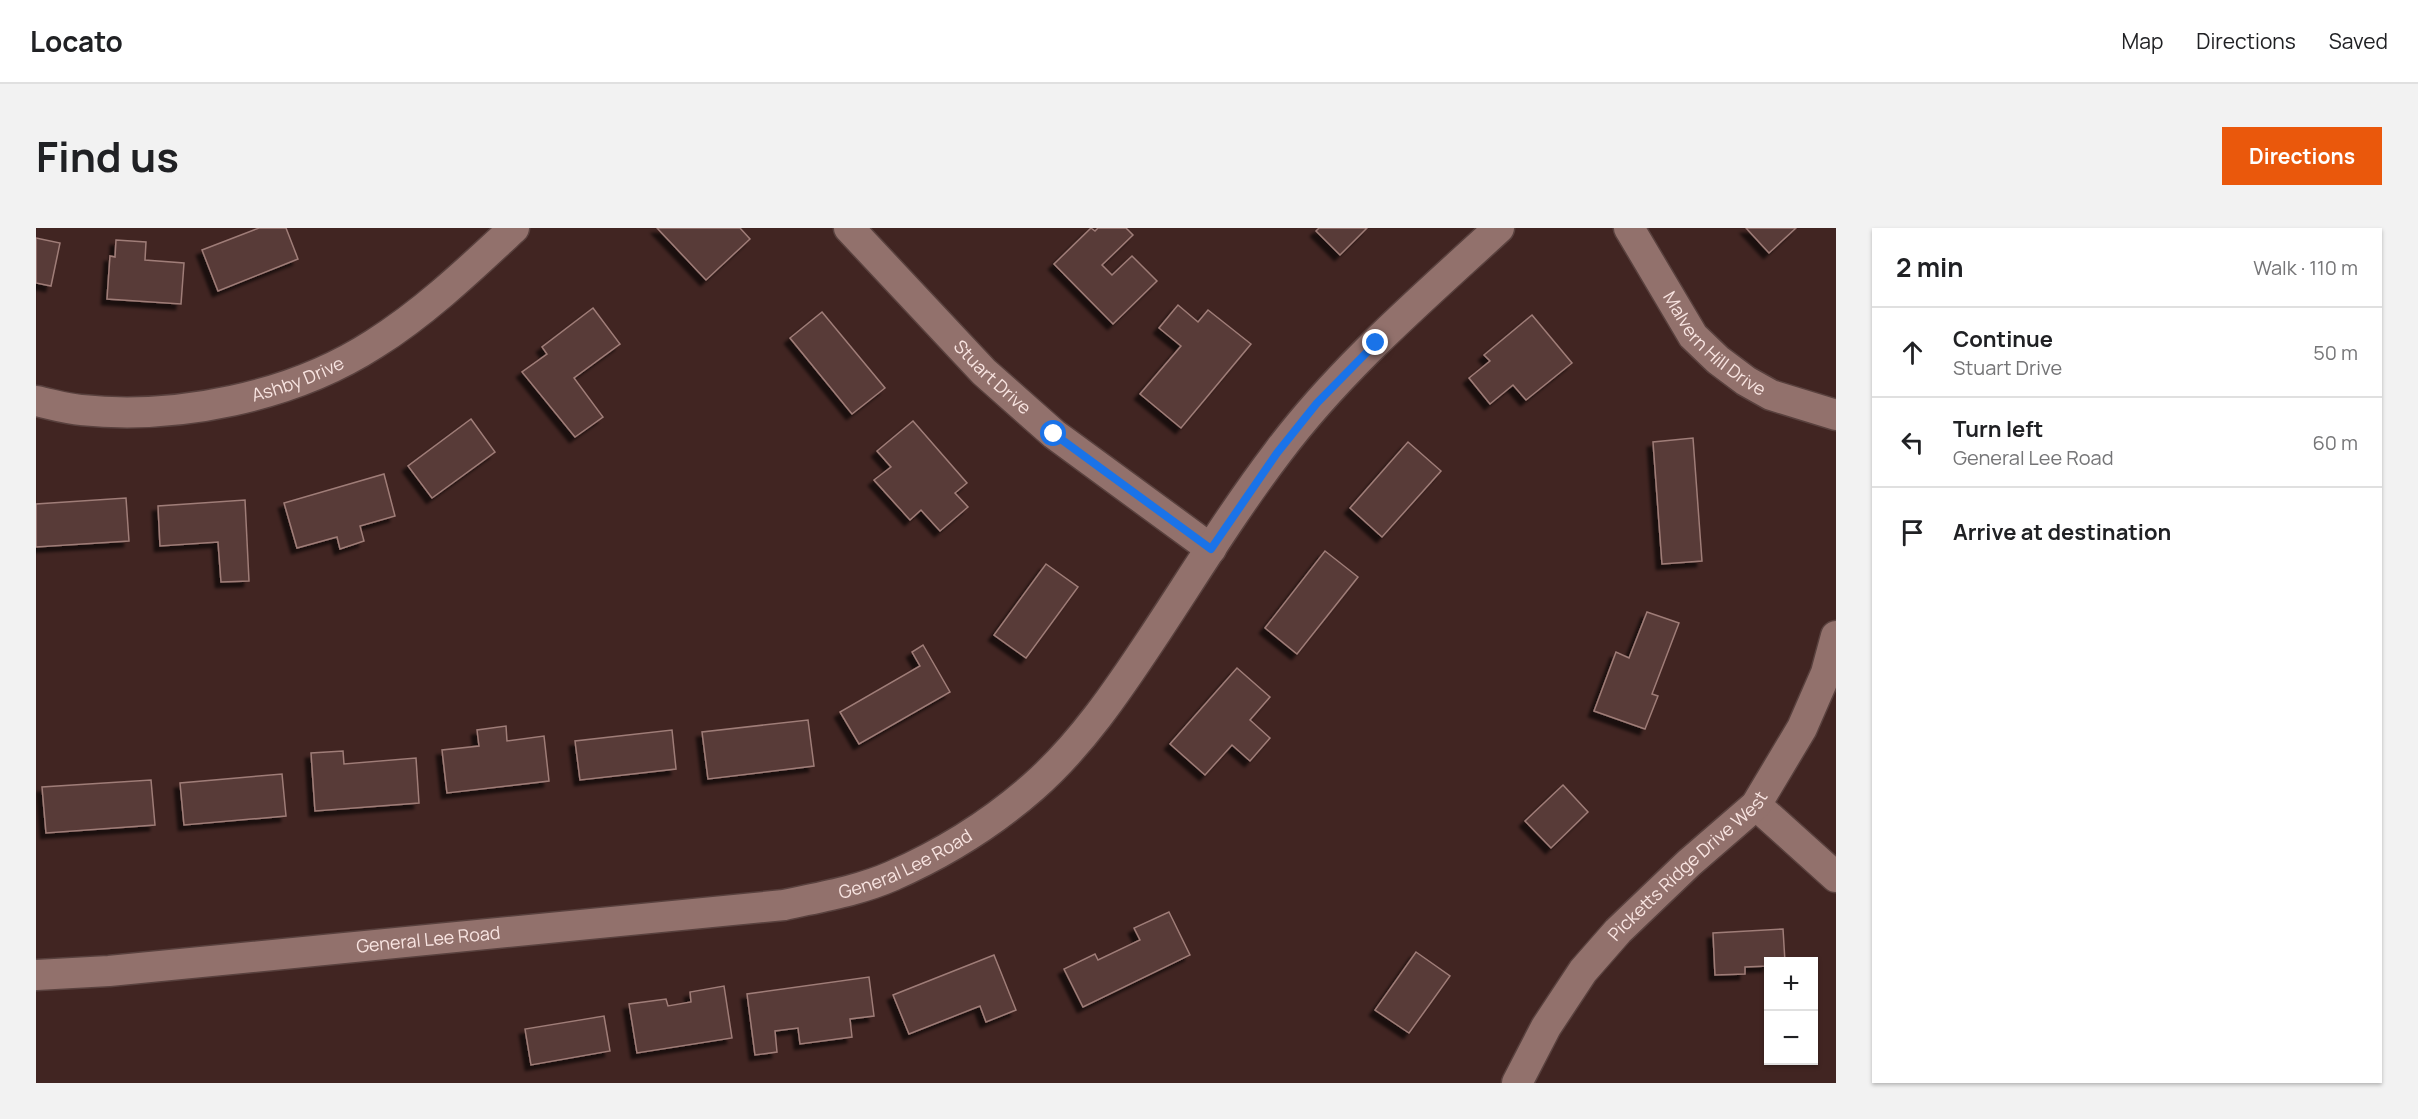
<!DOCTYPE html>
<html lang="en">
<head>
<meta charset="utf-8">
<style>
	:root { --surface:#fff; --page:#f2f2f2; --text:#202124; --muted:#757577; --line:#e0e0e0; --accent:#ea580c }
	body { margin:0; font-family:Manrope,sans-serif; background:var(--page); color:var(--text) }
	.controls { position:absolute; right:18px; bottom:18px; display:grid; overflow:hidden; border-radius:0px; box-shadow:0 2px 4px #0004 }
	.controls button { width:54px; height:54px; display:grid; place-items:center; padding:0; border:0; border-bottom:2px solid var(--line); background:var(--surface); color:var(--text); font:30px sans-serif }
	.stop { position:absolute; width:18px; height:18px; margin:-14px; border:4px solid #1a73e8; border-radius:50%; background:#fff }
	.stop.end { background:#1a73e8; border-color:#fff; box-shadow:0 2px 6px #0008 }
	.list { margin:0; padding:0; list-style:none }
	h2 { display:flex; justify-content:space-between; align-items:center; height:78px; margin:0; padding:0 24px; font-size:26px }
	h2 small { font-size:20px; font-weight:400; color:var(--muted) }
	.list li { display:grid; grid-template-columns:39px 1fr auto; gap:18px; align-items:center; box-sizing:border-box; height:90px; padding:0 24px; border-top:2px solid var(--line) }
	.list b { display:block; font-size:22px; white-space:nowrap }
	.list p { margin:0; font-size:20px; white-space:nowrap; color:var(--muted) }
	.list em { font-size:20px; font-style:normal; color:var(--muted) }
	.icon { flex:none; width:33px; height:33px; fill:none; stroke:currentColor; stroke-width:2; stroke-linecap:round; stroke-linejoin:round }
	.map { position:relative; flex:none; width:1800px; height:855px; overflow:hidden; border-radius:0px }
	header { display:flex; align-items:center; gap:36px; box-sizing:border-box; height:84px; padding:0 30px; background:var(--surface); border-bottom:2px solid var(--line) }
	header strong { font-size:28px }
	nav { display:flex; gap:33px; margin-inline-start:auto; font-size:21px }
	.intro { display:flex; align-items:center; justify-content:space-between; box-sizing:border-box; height:144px; padding:0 36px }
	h1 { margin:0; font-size:42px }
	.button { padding:15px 27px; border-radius:0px; background:var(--accent); color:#fff; font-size:21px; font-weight:700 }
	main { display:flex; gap:36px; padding:0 36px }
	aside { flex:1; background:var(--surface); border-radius:0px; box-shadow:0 2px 4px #0004 }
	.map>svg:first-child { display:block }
	.building { fill:#583a37; stroke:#9f7d78; stroke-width:1.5; filter:url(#shadow) }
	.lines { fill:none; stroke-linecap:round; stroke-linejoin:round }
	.minor-casing { stroke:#59413e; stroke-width:33 }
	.minor { stroke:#92716c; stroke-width:30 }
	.route { stroke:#1a73e8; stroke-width:8 }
	.labels { text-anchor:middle; stroke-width:6; stroke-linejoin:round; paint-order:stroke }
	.street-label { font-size:18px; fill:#f8e4e1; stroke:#361b18 }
</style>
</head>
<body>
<header>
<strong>Locato</strong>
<nav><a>Map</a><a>Directions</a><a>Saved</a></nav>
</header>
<div class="intro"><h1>Find us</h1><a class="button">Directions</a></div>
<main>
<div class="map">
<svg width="1800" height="855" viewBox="0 0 1800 855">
	<defs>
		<filter id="shadow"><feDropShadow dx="-5.5" dy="5.5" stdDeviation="1.5" flood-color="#0009"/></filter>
	</defs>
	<rect width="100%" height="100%" fill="#412522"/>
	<!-- building -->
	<g class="building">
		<polygon points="223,0 250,0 262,31 182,63 166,22"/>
		<polygon points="621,0 704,0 714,11 670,52"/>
		<polygon points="1055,0 1059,3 1062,0 1090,0 1097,7 1066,37 1076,47 1096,28 1121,53 1077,96 1018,36"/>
		<polygon points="1283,0 1331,0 1304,27 1280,3"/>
		<polygon points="1710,0 1760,0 1733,25"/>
		<polygon points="0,10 24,15 15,58 0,55"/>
		<polygon points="80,12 110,14 109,32 148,35 145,76 71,71 74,28 79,29"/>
		<polygon points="1142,77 1162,94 1172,82 1215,116 1145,200 1104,166 1145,118 1123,100"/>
		<polygon points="557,80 584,116 538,150 567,189 539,209 486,144 511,126 506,119"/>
		<polygon points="786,84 849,160 816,186 754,110"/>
		<polygon points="1496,87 1536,135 1490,172 1477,157 1454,176 1433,150 1454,133 1448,127"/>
		<polygon points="435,191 459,224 396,270 372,238"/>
		<polygon points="877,193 931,255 919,265 932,279 904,303 885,282 874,292 838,252 855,239 841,223"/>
		<polygon points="1657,210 1666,333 1626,336 1617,214"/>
		<polygon points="1372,214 1405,243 1346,309 1314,280"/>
		<polygon points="348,246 359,288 324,298 328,313 304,321 301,309 261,320 248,275"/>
		<polygon points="90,270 93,313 0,319 0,276"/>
		<polygon points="209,272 213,353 185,354 182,314 124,318 122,278"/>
		<polygon points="1289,323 1322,349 1261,426 1229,400"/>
		<polygon points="1010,336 1042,359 990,430 958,407"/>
		<polygon points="1611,384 1643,395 1616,466 1622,468 1609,501 1558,483 1580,424 1593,430"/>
		<polygon points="887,417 914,464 823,516 804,484 884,438 876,424"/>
		<polygon points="1201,440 1234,469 1214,492 1234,510 1214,533 1196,517 1169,547 1134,516"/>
		<polygon points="772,492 778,538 672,551 666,504"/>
		<polygon points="470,498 471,513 508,508 513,553 411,565 406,522 443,518 441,502"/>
		<polygon points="636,502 640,541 544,552 539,513"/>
		<polygon points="307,523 308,536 380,530 383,575 279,583 275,525"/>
		<polygon points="246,546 250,588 148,597 144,555"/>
		<polygon points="115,552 119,597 10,605 6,559"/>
		<polygon points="1527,557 1552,584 1515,620 1489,593"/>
		<polygon points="1133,684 1154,727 1047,779 1028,741 1059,726 1062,732 1104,712 1098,700"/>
		<polygon points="1747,701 1749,734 1732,734 1732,738 1709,739 1709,746 1679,747 1677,705"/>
		<polygon points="1380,724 1414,748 1373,805 1339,782"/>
		<polygon points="958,727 980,782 950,794 944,778 873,806 857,767"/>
		<polygon points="833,749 838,788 814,791 816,809 764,816 762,800 739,803 741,824 719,827 711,766"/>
		<polygon points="688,758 696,810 601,825 593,776 630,771 632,778 655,774 654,764"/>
		<polygon points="568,788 574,823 495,837 489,801"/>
	</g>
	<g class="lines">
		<!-- minor casing -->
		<g class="minor-casing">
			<g id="minor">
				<path id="s1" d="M813 0 948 144 1018 206 1175 321"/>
				<path id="s2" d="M1593 0 1657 108 1682 132 1710 153 1735 167 1800 187"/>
				<path id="s3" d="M0 173C15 176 30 181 45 182 141 192 256 169 338 116 389 84 434 41 478 0"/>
				<polyline points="1720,577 1800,649"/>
				<path id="s4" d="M0 747 73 743 748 677C784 669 822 663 856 648 906 626 956 595 997 559 1045 517 1082 462 1117 409 1158 347 1197 283 1242 224 1305 140 1386 71 1463 0"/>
				<path id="s5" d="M1481 855 1510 799 1547 743 1582 703 1653 635 1720 577 1766 500 1790 445 1800 408"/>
			</g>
		</g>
		<!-- minor -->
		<use href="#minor" class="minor"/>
	</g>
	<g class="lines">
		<!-- route -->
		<polyline class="route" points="1018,206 1175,321 1241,225 1281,175 1340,115"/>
	</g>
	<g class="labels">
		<!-- street labels -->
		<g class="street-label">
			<text dy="6" stroke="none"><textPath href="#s2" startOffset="146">Malvern Hill Drive</textPath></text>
			<text dy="6" stroke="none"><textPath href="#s1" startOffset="207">Stuart Drive</textPath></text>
			<text dy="6" stroke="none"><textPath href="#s3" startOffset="267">Ashby Drive</textPath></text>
			<text dy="6" stroke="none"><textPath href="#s4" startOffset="880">General Lee Road</textPath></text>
			<text dy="6" stroke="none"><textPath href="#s5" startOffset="279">Picketts Ridge Drive West</textPath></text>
			<text dy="6" stroke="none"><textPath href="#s4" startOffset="394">General Lee Road</textPath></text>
		</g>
	</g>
</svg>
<div class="controls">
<button>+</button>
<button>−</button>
</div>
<div class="stop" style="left:1018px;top:206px"></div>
<div class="stop end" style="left:1340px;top:115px"></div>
</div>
<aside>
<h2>2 min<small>Walk · 110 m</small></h2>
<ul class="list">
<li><svg class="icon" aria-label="ahead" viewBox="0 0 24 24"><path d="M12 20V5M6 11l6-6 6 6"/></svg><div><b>Continue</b><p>Stuart Drive</p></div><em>50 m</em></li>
<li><svg class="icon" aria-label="left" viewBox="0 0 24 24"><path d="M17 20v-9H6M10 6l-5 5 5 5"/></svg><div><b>Turn left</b><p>General Lee Road</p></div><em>60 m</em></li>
<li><svg class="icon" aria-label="arrive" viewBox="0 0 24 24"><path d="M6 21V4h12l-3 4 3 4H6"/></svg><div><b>Arrive at destination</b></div></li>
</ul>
</aside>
</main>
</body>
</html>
